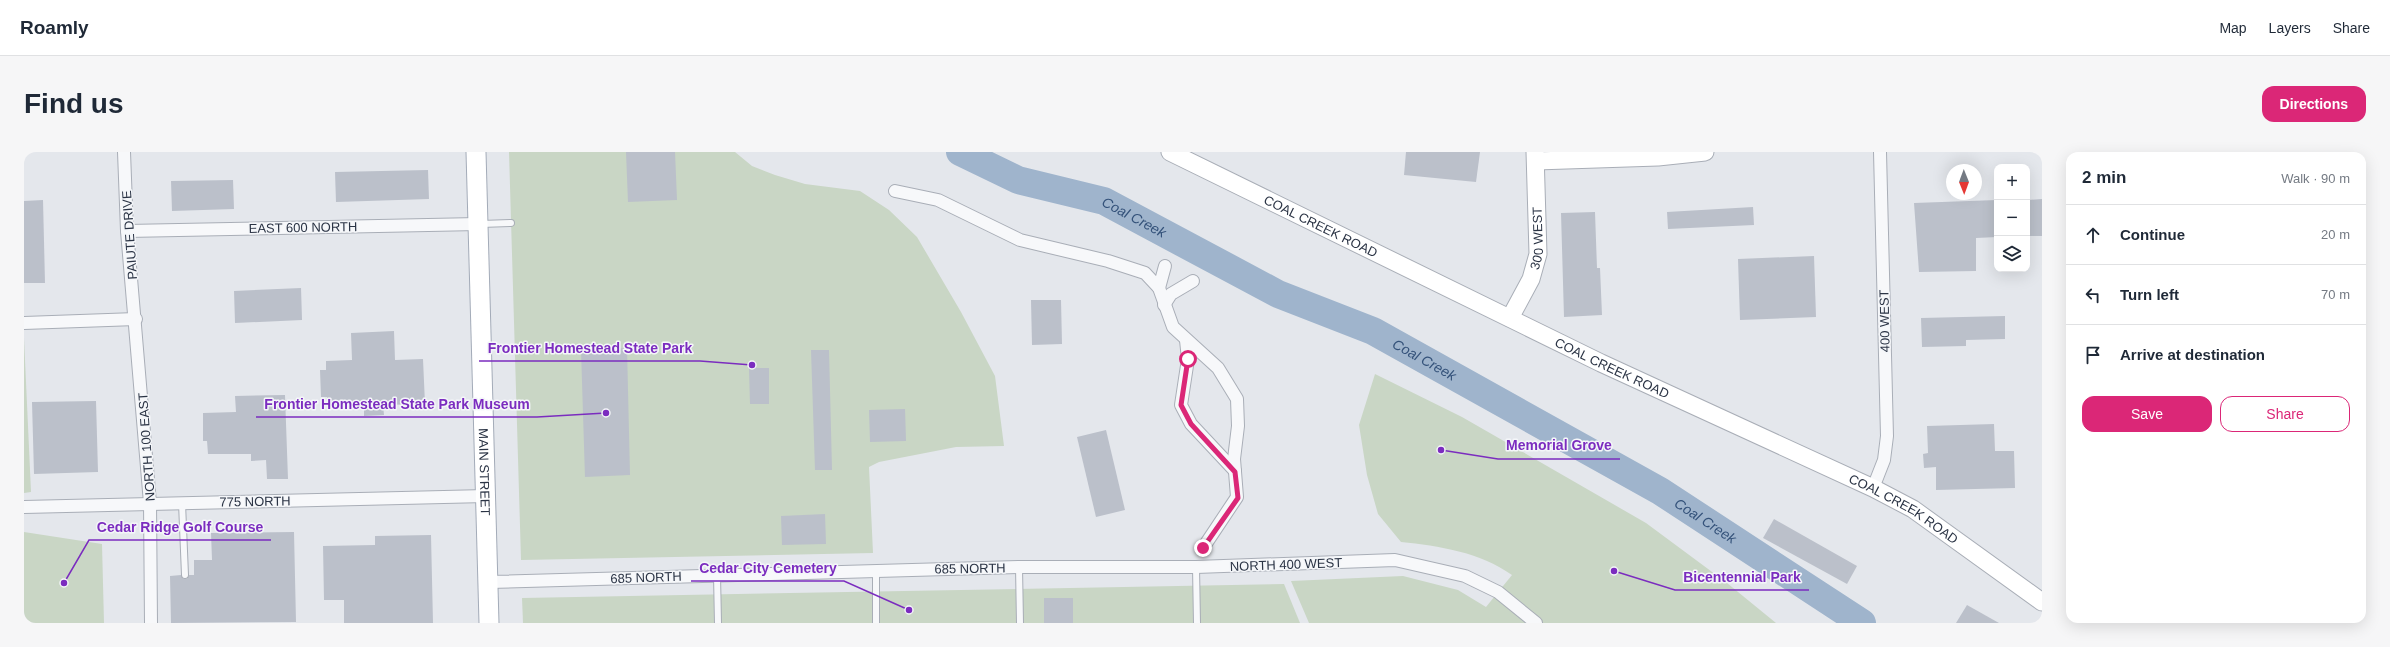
<!DOCTYPE html>
<html lang="en">
<head>
<meta charset="utf-8">
<style>
	:root { --surface:#fff; --page:#f6f6f7; --text:#1f2937; --muted:#747a83; --line:#e0e1e3; --accent:#db2777 }
	body { margin:0; font-family:Arial,sans-serif; background:var(--page); color:var(--text) }
	.controls { position:absolute; right:12px; top:12px; display:grid; overflow:hidden; border-radius:8px; box-shadow:0 4px 16px #0002 }
	.controls button { width:36px; height:36px; display:grid; place-items:center; padding:0; border:0; border-bottom:1px solid var(--line); background:var(--surface); color:var(--text); font:20px sans-serif }
	.compass { position:absolute; left:1922px; top:12px; width:36px; height:36px; border-radius:50%; background:var(--surface); box-shadow:0 4px 16px #0002; rotate:179deg }
	.stop { position:absolute; width:12px; height:12px; margin:-9px; border:3px solid #db2777; border-radius:50%; background:#fff }
	.stop.end { background:#db2777; border-color:#fff; box-shadow:0 1px 4px #0008 }
	.list { margin:0; padding:0; list-style:none }
	h2 { display:flex; justify-content:space-between; align-items:center; height:52px; margin:0; padding:0 16px; font-size:17px }
	h2 small { font-size:13px; font-weight:400; color:var(--muted) }
	.list li { display:grid; grid-template-columns:26px 1fr auto; gap:12px; align-items:center; box-sizing:border-box; height:60px; padding:0 16px; border-top:1px solid var(--line) }
	.list b { display:block; font-size:15px; white-space:nowrap }
	.list em { font-size:13px; font-style:normal; color:var(--muted) }
	.actions { display:flex; gap:8px; padding:12px 16px }
	.actions a { flex:1; padding:9px 0; border:1px solid var(--accent); border-radius:12px; text-align:center; font-size:14px; color:var(--accent) }
	.actions .main { background:var(--accent); color:#fff }
	.icon { flex:none; width:22px; height:22px; fill:none; stroke:currentColor; stroke-width:2; stroke-linecap:round; stroke-linejoin:round }
	.map { position:relative; flex:none; width:2018px; height:471px; overflow:hidden; border-radius:12px }
	header { display:flex; align-items:center; gap:24px; box-sizing:border-box; height:56px; padding:0 20px; background:var(--surface); border-bottom:1px solid var(--line) }
	header strong { font-size:19px }
	nav { display:flex; gap:22px; margin-inline-start:auto; font-size:14px }
	.intro { display:flex; align-items:center; justify-content:space-between; box-sizing:border-box; height:96px; padding:0 24px }
	h1 { margin:0; font-size:28px }
	.button { padding:10px 18px; border-radius:12px; background:var(--accent); color:#fff; font-size:14px; font-weight:700 }
	main { display:flex; gap:24px; padding:0 24px }
	aside { flex:1; background:var(--surface); border-radius:12px; box-shadow:0 4px 16px #0002 }
	.map>svg:first-child { display:block }
	.green { fill:#c9d6c5 }
	.lines { fill:none; stroke-linecap:round; stroke-linejoin:round }
	.river { stroke:#9fb4cc; stroke-width:28 }
	.building { fill:#bbc0ca }
	.lane-casing { stroke:#a9aeb7; stroke-width:8 }
	.street-casing { stroke:#a9aeb7; stroke-width:14 }
	.secondary-casing { stroke:#a9aeb7; stroke-width:19 }
	.primary-casing { stroke:#a3abb8; stroke-width:21 }
	.lane { stroke:#f7f8fa; stroke-width:6 }
	.street { stroke:#f7f8fa; stroke-width:12 }
	.secondary { stroke:#fff; stroke-width:17 }
	.primary { stroke:#fff; stroke-width:19 }
	.route { stroke:#db2777; stroke-width:5 }
	.labels { text-anchor:middle; stroke-width:3; stroke-linejoin:round; paint-order:stroke }
	.street-label { font-size:13px; fill:#2b3445; stroke:#f4f6f9 }
	.water-label { font-size:14px; font-style:italic; fill:#34527a; stroke:#f4f6f9 }
	.leader { fill:none; stroke:#7b2cbf; stroke-width:1.5 }
	.callout-dot { fill:#7b2cbf; stroke:#f4f6f9; stroke-width:1.5 }
	.callout-label { font-size:14px; text-anchor:middle; font-weight:bold; fill:#7b2cbf; stroke:#f4f6f9; stroke-width:3; stroke-linejoin:round; paint-order:stroke }
</style>
</head>
<body>
<header>
<strong>Roamly</strong>
<nav><a>Map</a><a>Layers</a><a>Share</a></nav>
</header>
<div class="intro"><h1>Find us</h1><a class="button">Directions</a></div>
<main>
<div class="map">
<svg width="2018" height="471" viewBox="0 0 2018 471">
	<rect width="100%" height="100%" fill="#e4e7ec"/>
	<!-- green -->
	<g class="green">
		<polygon points="485,0 711,0 728,14 751,23 781,32 836,39 865,58 893,85 937,160 971,224 980,294 932,295 855,310 845,315 849,401 497,408"/>
		<polygon points="0,186 7,340 0,341"/>
		<path d="M1351 222 1438 265 1622 371 1703 431 1752 471H1285L1267 429 1379 424 1434 438 1462 455 1488 423C1456 400 1415 394 1377 390L1354 362 1343 323 1335 273Z"/>
		<polygon points="0,380 78,392 80,471 0,471"/>
		<polygon points="1260,432 1276,471 499,471 498,446"/>
	</g>
	<g class="lines">
		<!-- river -->
		<path class="river" id="s1" d="M936 0 994 28 1080 49 1254 142 1349 179 1636 339 1838 471"/>
	</g>
	<!-- building -->
	<g class="building">
		<polygon points="602,0 651,0 653,48 604,50"/>
		<polygon points="1382,0 1456,0 1452,30 1380,23"/>
		<polygon points="404,18 405,47 312,50 311,20"/>
		<polygon points="209,28 210,57 148,59 147,29"/>
		<polygon points="2018,47 2018,84 2003,84 2003,48"/>
		<polygon points="19,48 21,131 0,131 0,49"/>
		<polygon points="1973,48 1973,85 1952,86 1952,119 1895,120 1890,51"/>
		<polygon points="1729,55 1730,73 1644,77 1643,60"/>
		<polygon points="1571,60 1573,116 1576,116 1578,163 1540,165 1537,61"/>
		<polygon points="1790,104 1792,165 1716,168 1714,107"/>
		<polygon points="277,136 278,168 211,171 210,139"/>
		<polygon points="1007,148 1037,148 1038,192 1008,193"/>
		<polygon points="1981,164 1981,187 1942,188 1942,194 1898,195 1897,166"/>
		<polygon points="370,179 371,208 399,207 401,252 359,253 360,263 340,264 340,253 304,254 303,245 297,245 296,218 302,218 302,209 328,208 327,181"/>
		<polygon points="603,196 606,323 561,325 557,198"/>
		<polygon points="787,198 805,198 808,318 791,318"/>
		<polygon points="725,216 745,216 745,252 726,252"/>
		<polygon points="261,243 264,327 243,327 242,308 227,309 227,302 184,302 183,289 179,289 179,261 212,260 211,244"/>
		<polygon points="72,249 74,320 10,322 8,250"/>
		<polygon points="881,257 882,289 846,290 845,258"/>
		<polygon points="1970,272 1971,299 1990,299 1991,336 1912,338 1912,315 1900,316 1899,302 1904,301 1903,274"/>
		<polygon points="1082,278 1101,358 1072,365 1053,285"/>
		<polygon points="801,362 802,392 758,393 757,364"/>
		<polygon points="1750,367 1833,414 1823,432 1739,386"/>
		<polygon points="270,380 272,470 147,471 146,424 157,423 159,427 163,427 165,423 170,423 170,408 188,408 187,381"/>
		<polygon points="407,383 409,471 320,471 320,448 300,448 299,394 351,393 351,384"/>
		<rect x="1020" y="446" width="29" height="25"/>
		<polygon points="1943,453 1975,471 1932,471"/>
	</g>
	<g class="lines">
		<!-- lane casing -->
		<g class="lane-casing">
			<g id="lane">
				<polyline points="457,72 487,71"/>
				<polyline points="158,351 161,423"/>
				<polyline points="995,415 996,471"/>
				<polyline points="1172,415 1173,471"/>
				<polyline points="852,418 852,471"/>
				<polyline points="693,423 694,471"/>
			</g>
		</g>
		<!-- street casing -->
		<g class="street-casing">
			<g id="street">
				<polyline points="100,0 103,79 126,351 127,471"/>
				<polyline points="871,39 914,48 996,88 1084,109 1121,121 1135,136 1149,175 1194,216 1213,247 1214,274 1210,307 1213,345 1179,396"/>
				<polyline points="103,79 454,72"/>
				<polyline points="1135,136 1141,114"/>
				<polyline points="1140,153 1147,142 1169,129"/>
				<polyline points="0,171 112,167"/>
				<polyline points="1162,188 1164,207 1157,253 1167,272 1211,319"/>
				<polyline points="1849,336 1860,308 1863,284 1856,0"/>
				<polyline points="0,355 462,344"/>
				<polyline points="465,430 995,415 1172,415 1371,408 1441,424 1474,440 1512,471"/>
			</g>
		</g>
		<!-- secondary casing -->
		<g class="secondary-casing">
			<g id="secondary">
				<path id="s2" d="M1146 0 1577 211 1849 336 1889 357 2018 450"/>
				<polyline points="1512,9 1634,5 1681,0"/>
				<path id="s3" d="M1486 166 1507 127 1514 102 1511 0"/>
			</g>
		</g>
		<!-- primary casing -->
		<g class="primary-casing">
			<g id="primary">
				<path id="s4" d="M452 0 465 471"/>
			</g>
		</g>
		<!-- lane -->
		<use href="#lane" class="lane"/>
		<!-- street -->
		<use href="#street" class="street"/>
		<!-- secondary -->
		<use href="#secondary" class="secondary"/>
		<!-- primary -->
		<use href="#primary" class="primary"/>
	</g>
	<g class="lines">
		<!-- route -->
		<polyline class="route" points="1164,207 1157,253 1167,272 1211,320 1214,346 1179,396"/>
	</g>
	<g class="labels">
		<!-- street labels -->
		<g class="street-label">
			<text dy="5" stroke="none"><textPath href="#s2" startOffset="168">COAL CREEK ROAD</textPath></text>
			<text transform="translate(279 75) rotate(-1)" y="5">EAST 600 NORTH</text>
			<text transform="translate(105 83) rotate(-94)" y="5">PAIUTE DRIVE</text>
			<text dy="5" stroke="none"><textPath href="#s3" startOffset="86">300 WEST</textPath></text>
			<text transform="translate(1860 169) rotate(-91)" y="5">400 WEST</text>
			<text dy="5" stroke="none"><textPath href="#s2" startOffset="492">COAL CREEK ROAD</textPath></text>
			<text transform="translate(122 295) rotate(-94)" y="5">NORTH 100 EAST</text>
			<text dy="5" stroke="none"><textPath href="#s4" startOffset="320">MAIN STREET</textPath></text>
			<text transform="translate(231 349) rotate(-1)" y="5">775 NORTH</text>
			<text dy="5" stroke="none"><textPath href="#s2" startOffset="816">COAL CREEK ROAD</textPath></text>
			<text transform="translate(1262 412) rotate(-2)" y="5">NORTH 400 WEST</text>
			<text transform="translate(946 416) rotate(-1)" y="5">685 NORTH</text>
			<text transform="translate(622 425) rotate(-2)" y="5">685 NORTH</text>
		</g>
		<!-- water labels -->
		<g class="water-label">
			<text dy="5" stroke="none"><textPath href="#s1" startOffset="187">Coal Creek</textPath></text>
			<text dy="5" stroke="none"><textPath href="#s1" startOffset="511">Coal Creek</textPath></text>
			<text dy="5" stroke="none"><textPath href="#s1" startOffset="835">Coal Creek</textPath></text>
		</g>
	</g>
	<!-- callouts -->
	<path class="leader" d="M728 213L676 209H455M582 261L513 265H232M1417 298L1474 307H1596M40 431L65 388H247M885 458L820 429H667M1590 419L1651 438H1785"/>
	<g class="callout-dot">
		<circle cx="728" cy="213" r="4"/>
		<circle cx="582" cy="261" r="4"/>
		<circle cx="1417" cy="298" r="4"/>
		<circle cx="40" cy="431" r="4"/>
		<circle cx="885" cy="458" r="4"/>
		<circle cx="1590" cy="419" r="4"/>
	</g>
	<g class="callout-label">
		<text x="566" y="201">Frontier Homestead State Park</text>
		<text x="373" y="257">Frontier Homestead State Park Museum</text>
		<text x="1535" y="298">Memorial Grove</text>
		<text x="156" y="380">Cedar Ridge Golf Course</text>
		<text x="744" y="421">Cedar City Cemetery</text>
		<text x="1718" y="430">Bicentennial Park</text>
	</g>
</svg>
<div class="controls">
<button>+</button>
<button>−</button>
<button><svg class="icon" aria-label="layers" viewBox="0 0 24 24"><path d="M12 4l9 5-9 5-9-5zM3 14l9 5 9-5"/></svg></button>
</div>
<svg class="compass" viewBox="-18 -18 36 36"><path d="M0-13l5 13h-10z" fill="#e53935"/><path d="M0 13l5-13h-10z" fill="#747a83"/></svg>
<div class="stop" style="left:1164px;top:207px"></div>
<div class="stop end" style="left:1179px;top:396px"></div>
</div>
<aside>
<h2>2 min<small>Walk · 90 m</small></h2>
<ul class="list">
<li><svg class="icon" aria-label="ahead" viewBox="0 0 24 24"><path d="M12 20V5M6 11l6-6 6 6"/></svg><div><b>Continue</b></div><em>20 m</em></li>
<li><svg class="icon" aria-label="left" viewBox="0 0 24 24"><path d="M17 20v-9H6M10 6l-5 5 5 5"/></svg><div><b>Turn left</b></div><em>70 m</em></li>
<li><svg class="icon" aria-label="arrive" viewBox="0 0 24 24"><path d="M6 21V4h12l-3 4 3 4H6"/></svg><div><b>Arrive at destination</b></div></li>
</ul>
<div class="actions"><a class="main">Save</a><a>Share</a></div>
</aside>
</main>
</body>
</html>
